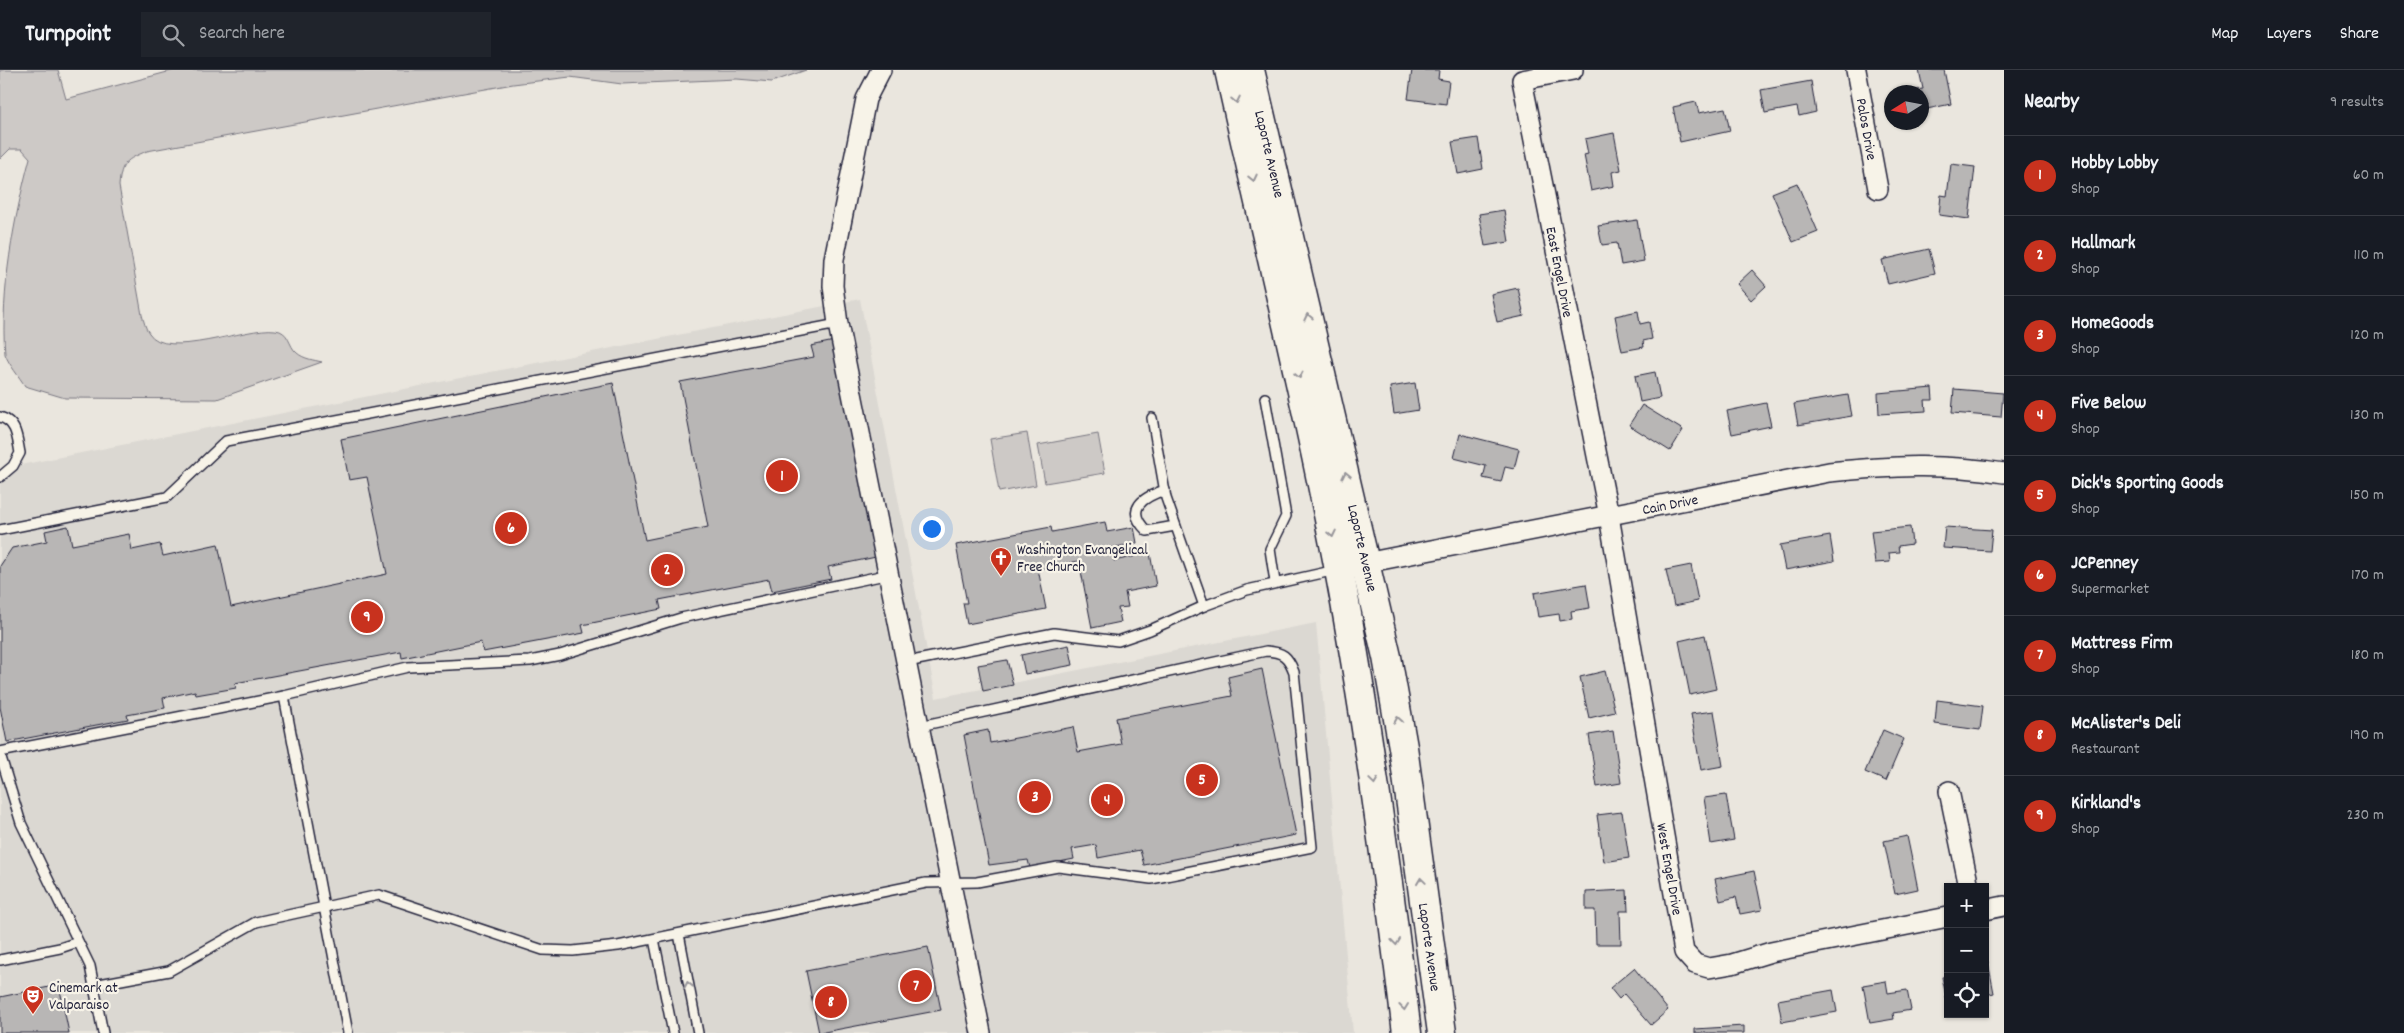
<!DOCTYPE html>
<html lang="en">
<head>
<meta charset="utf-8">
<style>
	:root { --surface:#171b24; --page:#20242c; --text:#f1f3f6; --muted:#9ea1a6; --line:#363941; --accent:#c8321e }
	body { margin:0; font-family:Dekko,sans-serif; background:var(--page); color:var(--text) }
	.controls { position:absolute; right:15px; bottom:15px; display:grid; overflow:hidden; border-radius:0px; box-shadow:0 1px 4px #0004 }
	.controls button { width:45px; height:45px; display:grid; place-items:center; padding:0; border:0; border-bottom:1px solid var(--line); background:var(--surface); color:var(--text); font:25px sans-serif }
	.compass { position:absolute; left:1884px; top:15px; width:45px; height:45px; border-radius:50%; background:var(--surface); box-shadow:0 1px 4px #0004; rotate:259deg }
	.you { position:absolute; left:931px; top:458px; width:18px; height:18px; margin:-12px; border:4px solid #fff; border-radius:50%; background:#1a73e8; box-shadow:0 0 0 8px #1a73e833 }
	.badge { display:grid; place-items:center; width:32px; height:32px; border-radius:50%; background:var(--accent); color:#fff; font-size:16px; font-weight:700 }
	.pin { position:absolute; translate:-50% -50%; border:2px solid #fff; box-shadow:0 1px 5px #0006 }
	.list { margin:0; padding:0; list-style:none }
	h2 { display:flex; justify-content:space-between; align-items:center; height:65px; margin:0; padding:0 20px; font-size:21px }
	h2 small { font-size:16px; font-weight:400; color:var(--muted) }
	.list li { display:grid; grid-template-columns:32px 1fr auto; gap:15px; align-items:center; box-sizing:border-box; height:80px; padding:0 20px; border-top:1px solid var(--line) }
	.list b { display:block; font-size:19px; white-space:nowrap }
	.list p { margin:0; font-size:16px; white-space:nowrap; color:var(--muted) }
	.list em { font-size:16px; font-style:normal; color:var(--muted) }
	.icon { flex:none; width:28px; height:28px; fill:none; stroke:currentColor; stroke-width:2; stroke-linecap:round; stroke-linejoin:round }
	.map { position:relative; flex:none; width:2004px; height:963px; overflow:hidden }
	header { display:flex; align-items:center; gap:30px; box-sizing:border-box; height:70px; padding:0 25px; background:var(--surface); border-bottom:1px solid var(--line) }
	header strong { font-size:24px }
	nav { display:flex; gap:28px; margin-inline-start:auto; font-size:18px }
	.search { width:350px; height:45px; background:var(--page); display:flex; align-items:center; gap:12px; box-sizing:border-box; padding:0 18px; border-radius:0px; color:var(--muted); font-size:19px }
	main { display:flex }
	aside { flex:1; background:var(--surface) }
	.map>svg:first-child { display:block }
	.built { fill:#dbd8d2 }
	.green { fill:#cdc9c6; stroke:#787680 }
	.building { fill:#b8b6b5; stroke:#22223b }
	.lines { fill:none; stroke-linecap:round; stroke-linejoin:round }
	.lane-casing { stroke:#22223b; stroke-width:12 }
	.street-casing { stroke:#22223b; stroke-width:22 }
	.primary-casing { stroke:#22223b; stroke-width:31 }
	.lane { stroke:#f7f3e8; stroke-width:9 }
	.street { stroke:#f7f3e8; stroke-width:19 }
	.primary { stroke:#f7f3e8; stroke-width:28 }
	.oneway { stroke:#97959a }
	.labels { text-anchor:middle; stroke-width:4.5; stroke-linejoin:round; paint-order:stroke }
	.street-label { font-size:15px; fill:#22223b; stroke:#f7f3e8 }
	.poi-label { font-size:15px; fill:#22223b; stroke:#f7f3e8; text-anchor:start }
</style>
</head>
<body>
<header>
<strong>Turnpoint</strong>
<div class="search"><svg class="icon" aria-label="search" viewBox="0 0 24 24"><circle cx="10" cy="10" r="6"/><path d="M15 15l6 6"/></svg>Search here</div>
<nav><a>Map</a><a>Layers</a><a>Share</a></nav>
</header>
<main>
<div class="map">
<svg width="2004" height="963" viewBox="0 0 2004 963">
	<rect width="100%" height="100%" fill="#eae6de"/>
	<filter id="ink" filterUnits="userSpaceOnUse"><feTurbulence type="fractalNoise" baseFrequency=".02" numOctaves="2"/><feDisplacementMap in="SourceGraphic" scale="10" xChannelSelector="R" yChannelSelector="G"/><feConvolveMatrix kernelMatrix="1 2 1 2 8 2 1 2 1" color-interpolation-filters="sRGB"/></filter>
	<g filter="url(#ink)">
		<!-- built -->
		<polygon class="built" points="860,229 936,628 1316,553 1353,963 0,963 0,399"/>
		<!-- green -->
		<g class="green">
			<path d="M0 0H58L66 29 175 0H806L772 12 737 9 622 14 570 7 513 14 147 81C126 90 121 92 119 116L142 245C144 251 145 258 149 263 166 291 247 256 275 260 290 261 288 276 297 283 304 289 314 290 322 292L217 329 65 328 25 316C19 306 9 295 5 284 0 222 14 148 30 88L22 79H10L0 89Z"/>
			<polygon points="1027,363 1036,415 999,422 990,369"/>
			<polygon points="1098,364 1105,403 1045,413 1038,375"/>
		</g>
		<!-- building -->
		<g class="building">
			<polygon points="1412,0 1439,0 1438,9 1449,11 1446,34 1408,29"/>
			<polygon points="1919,0 1944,0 1951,34 1922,40 1922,22 1908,21 1923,19"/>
			<polygon points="1811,11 1816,42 1799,46 1797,37 1765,43 1761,20"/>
			<polygon points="1696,32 1699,43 1725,38 1730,61 1680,72 1673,37"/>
			<polygon points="1614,63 1621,100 1612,102 1614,116 1591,121 1584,85 1588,84 1585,69"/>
			<polygon points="1478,68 1483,99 1458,104 1452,72"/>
			<polygon points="1951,94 1975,97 1969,149 1939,145 1941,125 1947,126"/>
			<polygon points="1797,113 1818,162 1793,172 1772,123"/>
			<polygon points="1504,140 1509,172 1485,176 1479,144"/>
			<polygon points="1637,150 1644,191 1621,195 1617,173 1602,175 1598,156"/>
			<polygon points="1929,179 1935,203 1888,214 1882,190"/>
			<polygon points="1752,200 1766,216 1751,230 1737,214"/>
			<polygon points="1518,218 1524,246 1497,252 1491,224"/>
			<polygon points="1638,241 1640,254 1649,252 1652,269 1643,271 1644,277 1622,281 1615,246"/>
			<polygon points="834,271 876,487 828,497 831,509 772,521 769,509 659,530 661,539 582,555 584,563 483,582 481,572 402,588 401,582 235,613 236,618 196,625 195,621 163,628 165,638 127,645 128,649 7,672 0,637 0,496 12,478 47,471 45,461 68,456 72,475 129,464 132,480 160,474 163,486 218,474 231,537 387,504 367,407 349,410 341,369 613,313 645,470 708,457 680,312 814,287 811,276"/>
			<polygon points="1655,302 1660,328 1640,332 1635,306"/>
			<polygon points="1415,313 1419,340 1394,344 1390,317"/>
			<polygon points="1932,318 1933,330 1925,330 1926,341 1879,344 1878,323"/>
			<polygon points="1954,319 2003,323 2001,347 1952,343"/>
			<polygon points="1848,325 1852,346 1798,355 1794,334"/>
			<polygon points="1766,333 1771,356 1732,364 1727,341"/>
			<polygon points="1642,335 1683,360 1670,381 1629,355"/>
			<polygon points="1460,364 1519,379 1514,399 1505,397 1501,412 1483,408 1486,396 1454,388"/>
			<polygon points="1105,452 1107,462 1134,457 1137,473 1111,478 1114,491 1150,483 1156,516 1125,522 1128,537 1118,538 1121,552 1092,558 1079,491 1038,499 1046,539 967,554 963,533 967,533 956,475 1051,457 1052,462"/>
			<polygon points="1910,457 1912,474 1898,476 1899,482 1889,483 1890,492 1875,493 1871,461"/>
			<polygon points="1945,457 1992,460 1990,481 1943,478"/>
			<polygon points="1830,466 1834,491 1785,500 1780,475"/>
			<polygon points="1691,495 1698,531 1674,536 1666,500"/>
			<polygon points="1586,514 1590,538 1571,541 1572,549 1560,551 1559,544 1538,547 1534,523"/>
			<polygon points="1705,565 1716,619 1690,625 1679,571"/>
			<polygon points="1069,575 1073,595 1025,604 1021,585"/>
			<polygon points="1007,590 1013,615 983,621 978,595"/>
			<polygon points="1262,599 1296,765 1144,795 1140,780 1098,788 1096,775 1072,779 1074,789 1030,798 1028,790 989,795 964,665 988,660 990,673 1073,657 1078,682 1121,674 1116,648 1232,626 1228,607"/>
			<polygon points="1605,601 1615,642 1589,648 1580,607"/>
			<polygon points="1937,630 1983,636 1980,660 1935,654"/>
			<polygon points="1714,641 1723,696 1701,700 1691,644"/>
			<polygon points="1883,660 1904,669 1886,711 1865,702"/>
			<polygon points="1613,661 1621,713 1597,717 1589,665"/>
			<polygon points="1726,725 1734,770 1711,774 1704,728"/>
			<polygon points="1622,742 1629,788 1604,792 1597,745"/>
			<polygon points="1907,766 1918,819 1895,824 1884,771"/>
			<polygon points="1754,801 1762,840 1740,844 1736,827 1720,831 1715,809"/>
			<polygon points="1627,820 1628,841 1620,841 1621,874 1596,874 1595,840 1586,840 1586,822"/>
			<polygon points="928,877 941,940 819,963 806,901"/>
			<polygon points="1985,892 1988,892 1994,923 1985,925"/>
			<polygon points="1634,898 1668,940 1651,955 1624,924 1619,929 1610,918"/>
			<polygon points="1948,906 1948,932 1947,932 1942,907"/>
			<polygon points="1886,911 1888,923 1907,920 1911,940 1893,943 1894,949 1870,953 1863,915"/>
			<polygon points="59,915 69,963 0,963 0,927"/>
			<polygon points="1833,920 1837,942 1782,952 1778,930"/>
			<polygon points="1744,956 1744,963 1695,963 1695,959"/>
		</g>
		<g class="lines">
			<!-- lane casing -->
			<g class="lane-casing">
				<g id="lane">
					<polyline points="1265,328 1286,446 1270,479 1275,512"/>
					<path d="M0 347C17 352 17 368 20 383L13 396 0 407"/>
					<polyline points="1152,348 1166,428 1204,536"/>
					<path d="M1165 420C1143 427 1124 439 1147 461L1175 456"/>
					<polyline points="0,460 167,427 226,371 838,254"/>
					<polyline points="907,592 1054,563 1118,571 1150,560 1204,536 1247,520 1336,500"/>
					<polyline points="284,626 348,963"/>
					<polyline points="0,682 284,626 408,597 530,591 560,585 681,548 890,504"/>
					<polyline points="0,684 21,753 90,896 103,963"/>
					<polyline points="679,864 698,963"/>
					<polyline points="654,869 673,963"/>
					<polyline points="0,890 60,878 78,872"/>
					<path d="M94 915 169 901 256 852 379 825 543 880 573 881 618 876 926 813 977 812 1058 797 1151 809 1312 777 1294 602C1288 586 1283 582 1266 581L920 656"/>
				</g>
			</g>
			<!-- street casing -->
			<g class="street-casing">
				<g id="street">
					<polyline points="881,0 866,29 834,189 833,216 838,254 981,963"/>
					<polyline points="1573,0 1522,10 1609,446 1684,882 1695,894 1709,898 1732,894 1771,882 1948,847"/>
					<polyline points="1856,0 1878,119"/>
					<path d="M1355 495 1829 402C1891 396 1942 393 2004 403"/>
					<polyline points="1949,721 1969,817"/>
					<polyline points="1985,840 2004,836"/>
				</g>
			</g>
			<!-- primary casing -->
			<g class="primary-casing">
				<g id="primary">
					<path d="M1229 0C1266 167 1307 332 1339 500 1368 654 1388 808 1407 963"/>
					<polyline points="1250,0 1387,587 1403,677 1442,963"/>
				</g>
			</g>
			<!-- lane -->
			<use href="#lane" class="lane"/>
			<!-- street -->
			<use href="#street" class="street"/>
			<!-- primary -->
			<use href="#primary" class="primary"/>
		</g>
		<!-- one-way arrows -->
		<defs><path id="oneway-chevron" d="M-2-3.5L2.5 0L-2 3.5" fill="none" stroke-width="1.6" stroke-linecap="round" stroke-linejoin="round" transform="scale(1.25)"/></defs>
		<g class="oneway">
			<use href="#oneway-chevron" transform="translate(1236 30) rotate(78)"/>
			<use href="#oneway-chevron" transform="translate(1253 108) rotate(77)"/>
			<use href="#oneway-chevron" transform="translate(1308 247) rotate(-103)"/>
			<use href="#oneway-chevron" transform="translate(1299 305) rotate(78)"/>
			<use href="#oneway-chevron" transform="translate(1346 405) rotate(-103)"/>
			<use href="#oneway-chevron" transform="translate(1332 464) rotate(78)"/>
			<use href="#oneway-chevron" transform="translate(1398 650) rotate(-100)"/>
			<use href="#oneway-chevron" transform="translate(1374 711) rotate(82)"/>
			<use href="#oneway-chevron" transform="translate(1421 811) rotate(-98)"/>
			<use href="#oneway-chevron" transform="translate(1396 872) rotate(83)"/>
			<use href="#oneway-chevron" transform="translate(688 915) rotate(-101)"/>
			<use href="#oneway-chevron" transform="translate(1404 937) rotate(83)"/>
		</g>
	</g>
	<!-- icons -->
	<defs>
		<g id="church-pin" transform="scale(1.125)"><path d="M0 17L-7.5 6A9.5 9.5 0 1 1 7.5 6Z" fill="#c8321e" stroke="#f7f3e8"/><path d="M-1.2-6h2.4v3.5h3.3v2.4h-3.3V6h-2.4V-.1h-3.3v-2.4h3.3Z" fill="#fff"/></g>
		<g id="theatre-pin" transform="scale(1.125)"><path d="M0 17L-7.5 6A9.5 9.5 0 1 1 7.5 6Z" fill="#c8321e" stroke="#f7f3e8"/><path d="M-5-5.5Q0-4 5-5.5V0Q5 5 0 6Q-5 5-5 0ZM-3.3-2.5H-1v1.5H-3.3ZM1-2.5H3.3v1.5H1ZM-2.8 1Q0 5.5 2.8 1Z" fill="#fff"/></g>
	</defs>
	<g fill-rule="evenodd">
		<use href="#church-pin" x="1001" y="488"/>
		<use href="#theatre-pin" x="33" y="926"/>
	</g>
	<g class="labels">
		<!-- street labels -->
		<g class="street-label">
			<text transform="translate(1867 59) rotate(80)" y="5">Palos Drive</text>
			<text transform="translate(1270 84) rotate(77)" y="5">Laporte Avenue</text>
			<text transform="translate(1560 202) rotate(79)" y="5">East Engel Drive</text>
			<text transform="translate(1670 434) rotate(-11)" y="5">Cain Drive</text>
			<text transform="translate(1363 478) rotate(77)" y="5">Laporte Avenue</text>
			<text transform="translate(1670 799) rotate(80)" y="5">West Engel Drive</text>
			<text transform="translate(1430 877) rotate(82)" y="5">Laporte Avenue</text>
		</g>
		<!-- poi labels -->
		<g class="poi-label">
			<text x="1017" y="484">Washington Evangelical<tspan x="1017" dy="17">Free Church</tspan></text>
			<text x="49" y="922">Cinemark at<tspan x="49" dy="17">Valparaiso</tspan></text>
		</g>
	</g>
</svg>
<div class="controls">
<button>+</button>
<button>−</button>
<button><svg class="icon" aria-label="locate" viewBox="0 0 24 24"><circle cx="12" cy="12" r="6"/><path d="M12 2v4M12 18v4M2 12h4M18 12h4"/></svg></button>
</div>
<svg class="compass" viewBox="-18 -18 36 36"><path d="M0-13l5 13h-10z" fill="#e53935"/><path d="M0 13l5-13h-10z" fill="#9ea1a6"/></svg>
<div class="you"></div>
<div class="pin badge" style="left:782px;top:406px">1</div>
<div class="pin badge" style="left:667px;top:500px">2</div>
<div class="pin badge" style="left:1035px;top:727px">3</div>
<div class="pin badge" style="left:1107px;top:730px">4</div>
<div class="pin badge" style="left:1202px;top:710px">5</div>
<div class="pin badge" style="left:511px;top:458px">6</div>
<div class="pin badge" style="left:916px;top:916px">7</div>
<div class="pin badge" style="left:831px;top:932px">8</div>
<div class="pin badge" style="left:367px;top:547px">9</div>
</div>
<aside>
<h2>Nearby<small>9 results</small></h2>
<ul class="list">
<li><span class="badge">1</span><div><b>Hobby Lobby</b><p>Shop</p></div><em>60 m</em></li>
<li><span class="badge">2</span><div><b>Hallmark</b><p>Shop</p></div><em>110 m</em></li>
<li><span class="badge">3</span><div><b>HomeGoods</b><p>Shop</p></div><em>120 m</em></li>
<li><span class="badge">4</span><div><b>Five Below</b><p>Shop</p></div><em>130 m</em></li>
<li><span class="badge">5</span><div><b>Dick's Sporting Goods</b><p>Shop</p></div><em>150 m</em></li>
<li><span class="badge">6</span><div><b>JCPenney</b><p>Supermarket</p></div><em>170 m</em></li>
<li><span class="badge">7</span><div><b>Mattress Firm</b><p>Shop</p></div><em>180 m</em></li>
<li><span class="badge">8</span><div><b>McAlister's Deli</b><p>Restaurant</p></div><em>190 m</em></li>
<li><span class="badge">9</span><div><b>Kirkland's</b><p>Shop</p></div><em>230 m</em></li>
</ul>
</aside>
</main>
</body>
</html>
